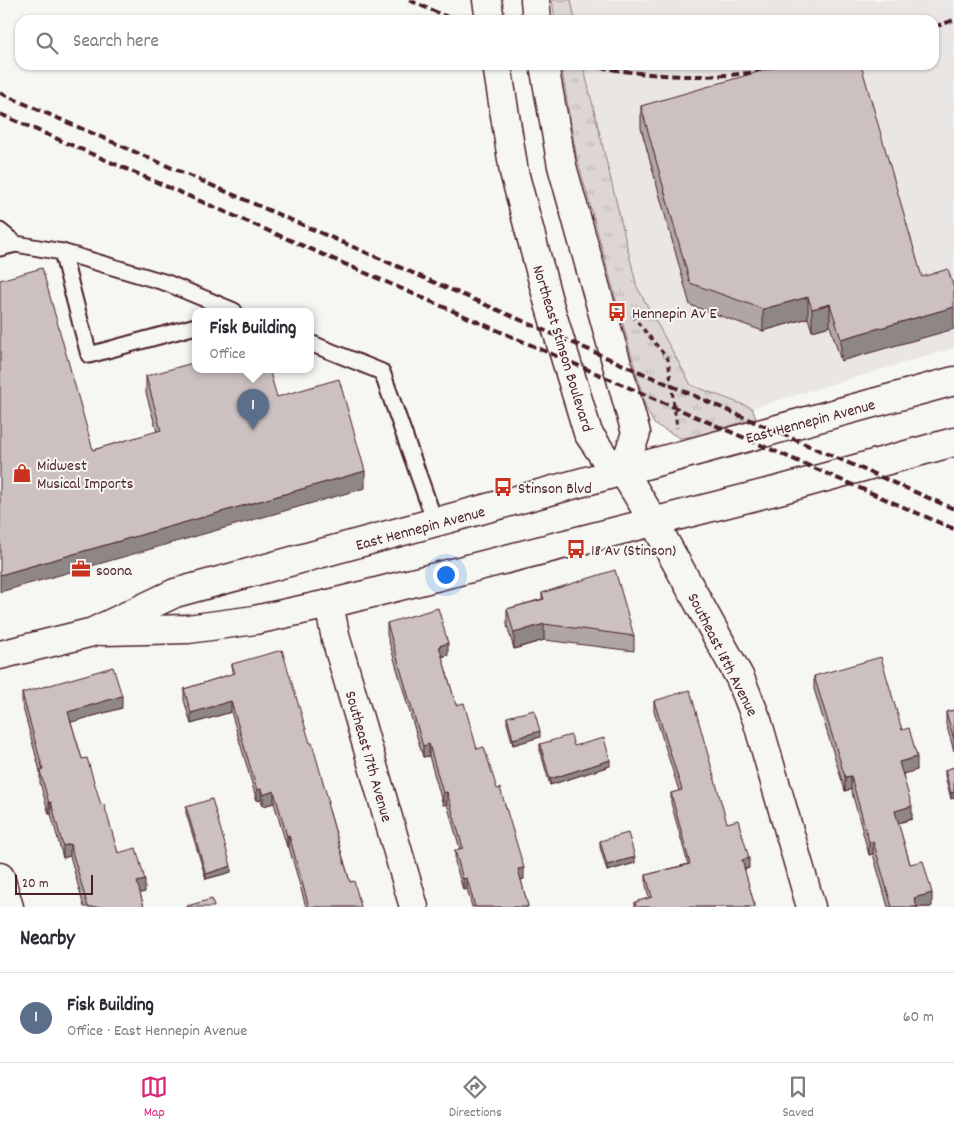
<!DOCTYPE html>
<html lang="en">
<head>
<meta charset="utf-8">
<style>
	:root { --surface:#fff; --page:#f7f7f7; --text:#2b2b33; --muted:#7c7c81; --line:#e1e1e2; --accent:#db2777 }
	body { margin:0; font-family:Dekko,sans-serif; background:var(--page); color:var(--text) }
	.scale { position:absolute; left:15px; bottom:12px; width:78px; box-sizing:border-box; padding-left:5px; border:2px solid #4a1f2b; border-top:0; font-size:14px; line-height:18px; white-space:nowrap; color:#4a1f2b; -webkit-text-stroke:4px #f6f6f2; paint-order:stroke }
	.you { position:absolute; left:445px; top:574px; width:18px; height:18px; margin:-12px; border:4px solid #fff; border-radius:50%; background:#1a73e8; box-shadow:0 0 0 8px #1a73e833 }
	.badge { display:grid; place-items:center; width:32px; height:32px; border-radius:50%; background:var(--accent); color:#fff; font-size:16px; font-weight:700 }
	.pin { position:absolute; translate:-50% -41px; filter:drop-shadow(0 1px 2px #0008) }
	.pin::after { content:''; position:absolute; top:26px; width:18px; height:15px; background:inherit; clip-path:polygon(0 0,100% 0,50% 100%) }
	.popup { position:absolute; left:192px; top:308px; width:122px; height:65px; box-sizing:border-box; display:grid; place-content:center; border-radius:10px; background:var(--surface); filter:drop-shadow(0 1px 4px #0005); font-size:16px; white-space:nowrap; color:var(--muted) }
	.popup b { font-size:19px; color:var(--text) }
	.popup::after { content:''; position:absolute; left:50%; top:100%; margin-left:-10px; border:10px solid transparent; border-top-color:var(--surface) }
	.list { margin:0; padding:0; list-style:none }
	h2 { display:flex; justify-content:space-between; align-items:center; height:65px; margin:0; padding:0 20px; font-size:21px }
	h2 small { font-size:16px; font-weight:400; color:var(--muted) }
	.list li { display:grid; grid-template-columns:32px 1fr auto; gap:15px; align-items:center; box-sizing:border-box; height:90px; padding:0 20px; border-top:1px solid var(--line) }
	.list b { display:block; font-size:19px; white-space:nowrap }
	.list p { margin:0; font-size:16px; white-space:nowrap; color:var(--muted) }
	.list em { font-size:16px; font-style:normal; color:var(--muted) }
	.icon { flex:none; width:28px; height:28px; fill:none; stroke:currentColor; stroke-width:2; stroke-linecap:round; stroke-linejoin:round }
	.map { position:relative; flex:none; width:954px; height:907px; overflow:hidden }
	.search { position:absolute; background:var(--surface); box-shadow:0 1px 4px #0004; left:15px; right:15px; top:15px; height:55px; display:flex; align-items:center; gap:12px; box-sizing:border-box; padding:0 18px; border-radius:15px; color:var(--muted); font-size:19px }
	.sheet { height:155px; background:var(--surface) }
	nav { display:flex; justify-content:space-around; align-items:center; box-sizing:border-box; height:70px; border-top:1px solid var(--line); background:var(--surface); font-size:14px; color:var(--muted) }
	nav a { display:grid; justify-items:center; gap:2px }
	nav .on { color:var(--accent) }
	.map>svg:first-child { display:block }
	.built { fill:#e9e6e3 }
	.grass { fill:url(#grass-tufts); stroke:#947a80 }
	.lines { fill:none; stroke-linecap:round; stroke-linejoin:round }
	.service-casing { stroke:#4a1f2b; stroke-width:19 }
	.minor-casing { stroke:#4a1f2b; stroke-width:31 }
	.tertiary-casing { stroke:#4a1f2b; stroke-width:31 }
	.secondary-casing { stroke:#4a1f2b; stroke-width:31 }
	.path { stroke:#4a1f2b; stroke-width:3; stroke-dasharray:5 4; stroke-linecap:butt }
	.service { stroke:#f6f6f2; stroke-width:15 }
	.minor { stroke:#f6f6f2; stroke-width:28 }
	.tertiary { stroke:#f6f6f2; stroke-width:28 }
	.secondary { stroke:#f6f6f2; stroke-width:28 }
	.rail { stroke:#4a1f2b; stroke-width:4; stroke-dasharray:8 4; stroke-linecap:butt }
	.wall { fill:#afa6a5; stroke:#4a1f2b }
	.shaded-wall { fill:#8f8786; stroke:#4a1f2b }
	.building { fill:#ccc1c0; stroke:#4a1f2b }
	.labels { text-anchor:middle; stroke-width:4; stroke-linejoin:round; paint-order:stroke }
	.poi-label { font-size:16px; fill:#4a1f2b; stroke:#f6f6f2; text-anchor:start }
	.street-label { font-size:16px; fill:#4a1f2b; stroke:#f6f6f2 }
</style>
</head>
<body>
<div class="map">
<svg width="954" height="907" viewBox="0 0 954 907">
	<defs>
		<pattern id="grass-tufts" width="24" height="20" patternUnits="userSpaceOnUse" patternTransform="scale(1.25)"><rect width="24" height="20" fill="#ddd6d5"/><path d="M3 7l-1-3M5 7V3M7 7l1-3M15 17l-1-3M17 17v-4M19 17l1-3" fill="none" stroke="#bfb7b7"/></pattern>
	</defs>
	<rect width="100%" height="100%" fill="#f6f6f2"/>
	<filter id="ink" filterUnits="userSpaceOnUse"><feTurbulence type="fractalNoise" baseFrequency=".02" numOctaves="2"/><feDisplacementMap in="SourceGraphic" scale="10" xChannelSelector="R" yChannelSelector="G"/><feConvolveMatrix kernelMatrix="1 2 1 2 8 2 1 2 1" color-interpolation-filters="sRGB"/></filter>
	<g filter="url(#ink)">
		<!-- built -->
		<polygon class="built" points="571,0 954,0 954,348 752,408 691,386 637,287 583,65 934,65 934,20 575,20"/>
		<!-- grass -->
		<g class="grass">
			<polygon points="552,0 571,0 575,20 555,20"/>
			<polygon points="561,65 583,65 637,287 691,385 752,408 756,418 697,436 680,438 654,424 646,408 576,154"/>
		</g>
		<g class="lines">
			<!-- service casing -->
			<g class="service-casing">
				<g id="service">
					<polyline points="0,231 16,244"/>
					<polyline points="0,248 16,244 62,252 89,355 196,326"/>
					<polyline points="62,252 167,283 234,311"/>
					<polyline points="310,343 382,372 435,522"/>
				</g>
			</g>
			<!-- minor casing -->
			<g class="minor-casing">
				<g id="minor">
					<polyline points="329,604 336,639 414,907"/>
					<polyline points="0,877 9,907"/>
				</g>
			</g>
			<!-- tertiary casing -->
			<g class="tertiary-casing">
				<polyline id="tertiary" points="654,522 740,678 757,720 811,907"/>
			</g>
			<!-- secondary casing -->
			<g class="secondary-casing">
				<g id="secondary">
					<polyline points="487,0 490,20"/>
					<polyline points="535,0 537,20"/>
					<polyline points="497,65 514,172 549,304 588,433 605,458 623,471 654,522"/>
					<polyline points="544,65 562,166 636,433 623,471"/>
					<polyline points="104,631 188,629 255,620 329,604 779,490 954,442"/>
					<polyline points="0,655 93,632 175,593 954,381"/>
				</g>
			</g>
			<!-- path -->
			<polyline class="path" points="632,315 668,359 677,428"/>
			<!-- service -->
			<use href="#service" class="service"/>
			<!-- minor -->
			<use href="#minor" class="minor"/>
			<!-- tertiary -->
			<use href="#tertiary" class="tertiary"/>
			<!-- secondary -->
			<use href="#secondary" class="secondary"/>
			<!-- rail -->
			<g class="rail">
				<polyline points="409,0 454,20"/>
				<polyline points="934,27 954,20"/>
				<path d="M588 65C647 77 710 80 770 70"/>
				<polyline points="0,93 954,509"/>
				<polyline points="0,114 954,529"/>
			</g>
		</g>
		<!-- wall -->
		<g class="wall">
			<polygon points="861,65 841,361 830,326 812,331 808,318 763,331 690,305 641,128 641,106"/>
			<polygon points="146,376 277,397 365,488 93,450 157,432 146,393"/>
			<polygon points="542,593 634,636 634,651 544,640 514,649 507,625 507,609 542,599"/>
			<polygon points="387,623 448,655 442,657 456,705 477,749 524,879 521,880 528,907 472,907 467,889 463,890 455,862 455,850 460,849 447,804 443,805 429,756 423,757 387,635"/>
			<polygon points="232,664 329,810 350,882 361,907 306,907 289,847 287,847 274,803 263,806 261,800 257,801 231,712 191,724 184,700 184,689 232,674"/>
			<polygon points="814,676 902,730 917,770 903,774 912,819 898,823 910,864 932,906 930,907 888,907 873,854 869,855 851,789 845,791 814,689"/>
			<polygon points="22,693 122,708 71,722 82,759 101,805 118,853 145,892 140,893 144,907 84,907 70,856 63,858 51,814 49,814 40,783 40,771 22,704"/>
			<polygon points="654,701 727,823 749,868 744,870 755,907 635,907 635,902 649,898 646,885 646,875 688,864 671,803 671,793 679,791 654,711"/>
			<polygon points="954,710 954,751 946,724 946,712"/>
			<polygon points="507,717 540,737 513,745 507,723"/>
			<polygon points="540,744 574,746 610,766 550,785 540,750"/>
			<polygon points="954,767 954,798 951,799 945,776 945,770"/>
			<polygon points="186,807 231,872 206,879 186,813"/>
			<polygon points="600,841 635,863 607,871 600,847"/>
		</g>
		<!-- shaded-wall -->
		<g class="shaded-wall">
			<polygon points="808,297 808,318 763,331 763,309"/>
			<polygon points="830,304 830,326 812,331 812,309"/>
			<polygon points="954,307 954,329 841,361 841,339"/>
			<polygon points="365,471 365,488 0,592 0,575"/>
			<polygon points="544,624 544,640 514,649 514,633"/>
			<polygon points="448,643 448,655 439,657 439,646"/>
			<polygon points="122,696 122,708 68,723 68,712"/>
			<polygon points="231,701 231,712 191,724 191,713"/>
			<polygon points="540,731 540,737 513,745 513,739"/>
			<polygon points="429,744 429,756 423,757 423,746"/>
			<polygon points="917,757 917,770 899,775 899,762"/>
			<polygon points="610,760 610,766 550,785 550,779"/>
			<polygon points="851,776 851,789 845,791 845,777"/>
			<polygon points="261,789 261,800 257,801 257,790"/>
			<polygon points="274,791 274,803 263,806 263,795"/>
			<polygon points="447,792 447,804 443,805 443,793"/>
			<polygon points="954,792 954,798 951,799 951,793"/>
			<polygon points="51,802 51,814 49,814 49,803"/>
			<polygon points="912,806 912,819 895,824 895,811"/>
			<polygon points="289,835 289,847 287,847 287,836"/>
			<polygon points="873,841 873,854 869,855 869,842"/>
			<polygon points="70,844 70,856 63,858 63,846"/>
			<polygon points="635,857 635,863 607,871 607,865"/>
			<polygon points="749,858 749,868 742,870 742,860"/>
			<polygon points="231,866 231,872 206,879 206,874"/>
			<polygon points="524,868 524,879 518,881 518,869"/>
			<polygon points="467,878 467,889 463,890 463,879"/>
			<polygon points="145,880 145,892 137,894 137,882"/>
			<polygon points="932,893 932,906 930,907 914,907 914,898"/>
		</g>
		<!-- building -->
		<g class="building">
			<polygon points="782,65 861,65 922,277 948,269 954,289 954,307 841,339 830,304 812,309 808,297 763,309 690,283 641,106"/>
			<polygon points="42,268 93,450 161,430 146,376 196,362 196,369 269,369 277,397 339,379 365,471 0,575 0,280"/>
			<polygon points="615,570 634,636 544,624 514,633 507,609 544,599 542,593"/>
			<polygon points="438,608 448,643 439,646 456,705 464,703 477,749 484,747 497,789 500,788 524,868 518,869 528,906 526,907 475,907 467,878 463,879 455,850 463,848 447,792 443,793 429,744 423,746 387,623"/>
			<polygon points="282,650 310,743 312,743 329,803 327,803 350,882 354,881 361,907 309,907 289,835 287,836 274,791 263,795 261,789 257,790 231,701 191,713 184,689 235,673 232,664"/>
			<polygon points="881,657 902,730 909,728 917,757 899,762 912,806 895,811 910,864 923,861 932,893 914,898 917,907 892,907 873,841 869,842 851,776 845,777 814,676"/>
			<polygon points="113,667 122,696 68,712 82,759 87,758 101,805 104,804 118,853 136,848 145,880 137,882 144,907 88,907 70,844 63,846 51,802 49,803 40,771 43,770 22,693"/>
			<polygon points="690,690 727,823 738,820 749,858 742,860 755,907 636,907 635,902 652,897 646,875 690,864 671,793 682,790 654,701"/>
			<polygon points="534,710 540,731 513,739 507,717"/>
			<polygon points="954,710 954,739 946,712"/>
			<polygon points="571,735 574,746 604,738 610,760 550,779 540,744"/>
			<polygon points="954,767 954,792 951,793 945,770"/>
			<polygon points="212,799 231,866 206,874 186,807"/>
			<polygon points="628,833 635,857 607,865 600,841"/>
			<polygon points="212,899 214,907 187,907 187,906"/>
		</g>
	</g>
	<!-- icons -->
	<defs>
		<g id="bus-bare" transform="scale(1.5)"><path d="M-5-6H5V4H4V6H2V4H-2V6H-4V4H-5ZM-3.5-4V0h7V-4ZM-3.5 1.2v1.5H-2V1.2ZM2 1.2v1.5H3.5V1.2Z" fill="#c8321e" stroke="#f6f6f2" stroke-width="2.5" paint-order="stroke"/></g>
		<g id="shop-bare" transform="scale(1.5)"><path d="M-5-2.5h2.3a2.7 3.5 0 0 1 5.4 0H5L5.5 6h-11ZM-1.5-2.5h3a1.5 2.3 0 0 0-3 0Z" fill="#c8321e" stroke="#f6f6f2" stroke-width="2.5" paint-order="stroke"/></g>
		<g id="office-bare" transform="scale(1.5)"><path d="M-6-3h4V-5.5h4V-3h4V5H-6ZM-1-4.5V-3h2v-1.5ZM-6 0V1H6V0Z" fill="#c8321e" stroke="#f6f6f2" stroke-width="2.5" paint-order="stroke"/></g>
	</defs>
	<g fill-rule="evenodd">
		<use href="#bus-bare" x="617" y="312"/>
		<use href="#shop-bare" x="22" y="473"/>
		<use href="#bus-bare" x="503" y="487"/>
		<use href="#bus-bare" x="576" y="549"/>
		<use href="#office-bare" x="81" y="569"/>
	</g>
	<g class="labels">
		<!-- poi labels -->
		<g class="poi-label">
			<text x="632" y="318">Hennepin Av E</text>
			<text x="37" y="470">Midwest<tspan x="37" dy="18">Musical Imports</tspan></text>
			<text x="518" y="493">Stinson Blvd</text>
			<text x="591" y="555">18 Av (Stinson)</text>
			<text x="96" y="575">soona</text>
		</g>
		<!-- street labels -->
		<g class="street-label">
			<text transform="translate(564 348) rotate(73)" y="6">Northeast Stinson Boulevard</text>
			<text transform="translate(810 420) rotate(-15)" y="6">East Hennepin Avenue</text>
			<text transform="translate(420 527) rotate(-15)" y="6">East Hennepin Avenue</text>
			<text transform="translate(724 654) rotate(63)" y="6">Southeast 18th Avenue</text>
			<text transform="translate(370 756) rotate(74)" y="6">Southeast 17th Avenue</text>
		</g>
	</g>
</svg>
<div class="scale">20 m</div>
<div class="you"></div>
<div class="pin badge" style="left:253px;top:430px;background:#5c6f8a">1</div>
<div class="popup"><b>Fisk Building</b>Office</div>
<div class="search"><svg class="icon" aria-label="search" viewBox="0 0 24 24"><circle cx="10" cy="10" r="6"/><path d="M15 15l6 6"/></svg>Search here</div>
</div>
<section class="sheet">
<h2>Nearby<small></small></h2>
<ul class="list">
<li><span class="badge" style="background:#5c6f8a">1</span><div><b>Fisk Building</b><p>Office · East Hennepin Avenue</p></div><em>60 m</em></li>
</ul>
</section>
<nav>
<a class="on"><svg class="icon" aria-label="map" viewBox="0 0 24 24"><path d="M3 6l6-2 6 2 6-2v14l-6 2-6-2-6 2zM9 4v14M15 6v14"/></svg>Map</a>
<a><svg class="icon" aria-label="directions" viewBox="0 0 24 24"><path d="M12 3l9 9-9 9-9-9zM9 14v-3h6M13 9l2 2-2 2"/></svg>Directions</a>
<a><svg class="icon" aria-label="saved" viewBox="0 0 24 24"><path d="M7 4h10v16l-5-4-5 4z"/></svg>Saved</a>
</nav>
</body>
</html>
